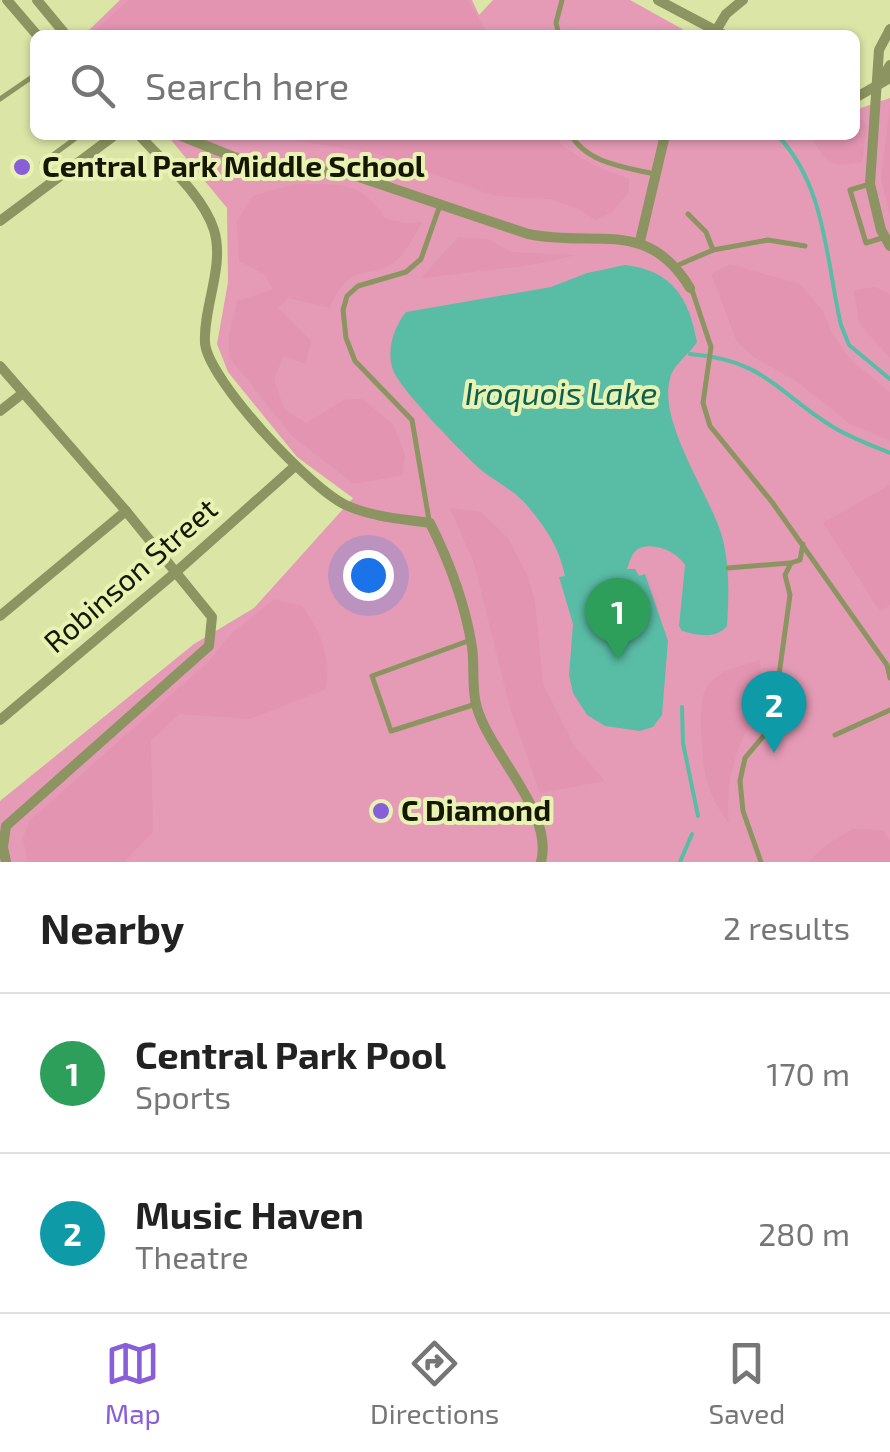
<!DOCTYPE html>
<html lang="en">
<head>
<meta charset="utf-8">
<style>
	:root { --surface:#fff; --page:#f6f6f6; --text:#222; --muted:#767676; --line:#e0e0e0; --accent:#885fd9 }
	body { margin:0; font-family:"Exo 2",sans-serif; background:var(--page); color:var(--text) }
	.you { position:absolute; left:368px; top:575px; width:35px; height:35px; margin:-25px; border:8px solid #fff; border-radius:50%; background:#1a73e8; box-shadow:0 0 0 15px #1a73e833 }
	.badge { display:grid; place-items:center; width:65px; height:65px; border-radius:50%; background:var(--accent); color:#fff; font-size:32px; font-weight:700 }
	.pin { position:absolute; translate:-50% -82px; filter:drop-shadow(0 2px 5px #0008) }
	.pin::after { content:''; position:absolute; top:52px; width:35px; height:30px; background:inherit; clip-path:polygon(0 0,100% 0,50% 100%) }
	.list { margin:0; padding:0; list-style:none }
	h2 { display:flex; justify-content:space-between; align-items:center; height:130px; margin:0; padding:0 40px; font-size:42px }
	h2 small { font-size:32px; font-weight:400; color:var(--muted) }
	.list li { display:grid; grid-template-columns:65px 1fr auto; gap:30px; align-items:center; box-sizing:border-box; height:160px; padding:0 40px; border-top:2px solid var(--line) }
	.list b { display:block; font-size:38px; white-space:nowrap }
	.list p { margin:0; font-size:32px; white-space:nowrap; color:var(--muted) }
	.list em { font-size:32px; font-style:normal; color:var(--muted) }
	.icon { flex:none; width:55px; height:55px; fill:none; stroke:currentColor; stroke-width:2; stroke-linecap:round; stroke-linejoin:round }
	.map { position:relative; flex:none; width:890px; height:862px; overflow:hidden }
	.search { position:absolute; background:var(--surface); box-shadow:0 2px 8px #0004; left:30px; right:30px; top:30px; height:110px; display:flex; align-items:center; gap:25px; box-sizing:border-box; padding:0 35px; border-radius:15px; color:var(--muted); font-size:38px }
	.sheet { height:450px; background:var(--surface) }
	nav { display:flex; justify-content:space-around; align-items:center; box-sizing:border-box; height:140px; border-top:2px solid var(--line); background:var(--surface); font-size:28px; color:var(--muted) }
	nav a { display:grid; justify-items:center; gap:5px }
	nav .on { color:var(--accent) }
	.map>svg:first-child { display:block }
	.green { fill:#e59bb6 }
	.forest { fill:#e294b1 }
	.water { fill:#59bda6 }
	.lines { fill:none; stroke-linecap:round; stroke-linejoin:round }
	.stream { stroke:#59bda6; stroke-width:4 }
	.service { stroke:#8c9461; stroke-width:5 }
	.minor { stroke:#8c9461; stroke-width:10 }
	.poi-dot { fill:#885fd9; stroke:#e7f2b3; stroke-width:4 }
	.labels { text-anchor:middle; stroke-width:8; stroke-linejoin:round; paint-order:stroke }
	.poi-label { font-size:30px; font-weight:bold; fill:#151702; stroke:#e7f2b3; text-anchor:start }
	.street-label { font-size:30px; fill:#151702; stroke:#e7f2b3 }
	.water-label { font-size:32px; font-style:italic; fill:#0b5f50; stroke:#e7f2b3 }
</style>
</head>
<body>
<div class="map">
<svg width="890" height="862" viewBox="0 0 890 862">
	<rect width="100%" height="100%" fill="#dae5a6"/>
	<!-- green -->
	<g class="green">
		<polygon points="120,0 472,0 479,15 493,0 630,0 693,35 84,35"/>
		<polygon points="890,98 890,862 0,862 0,801 194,644 254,608 353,498 297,457 228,372 217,344 228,282 227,208 167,135 855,135 855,110"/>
	</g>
	<!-- forest -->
	<g class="forest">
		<polygon points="129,0 468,0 488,35 96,35 93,32"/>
		<polygon points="890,106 890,215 881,179"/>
		<path d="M860 118 867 126 862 162C827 168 827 164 810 135H855V120Z"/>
		<polygon points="261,135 558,135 561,145 595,166 629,179 629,192 612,212 595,220 580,210 551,199 495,196 378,154"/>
		<path d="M295 184C336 184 362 180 385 218L404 223 423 222C415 233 409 248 400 257 373 284 350 256 330 308L288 298 278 308 311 341 306 364 284 356 274 379 284 409 306 423 346 399H362L393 424 405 455 403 475 354 484 292 436 229 357V335L237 301 273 289 264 274 239 261 237 221 253 196Z"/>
		<path d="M458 237 487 239 512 252 575 255C523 270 473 270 420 279Z"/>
		<polygon points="730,264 800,284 823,311 833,335 851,360 890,392 890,441 850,424 796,381 753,357 737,342 711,274"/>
		<polygon points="875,287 890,294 890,358 859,323 854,290"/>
		<polygon points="890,485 890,605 880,611 823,523"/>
		<polygon points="450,508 481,512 508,538 528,577 535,601 543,684 575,747 605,781 540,793 510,708 474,563"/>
		<path d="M274 599 302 606C322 634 330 655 326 689L250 719 179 714 151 741 153 832 124 862H28L23 839 29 821 208 662 232 633Z"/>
		<path d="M760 660C765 713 744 723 733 767 728 785 727 805 729 823 719 810 712 798 707 782 702 764 697 704 706 688 716 670 742 666 760 660Z"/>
		<polygon points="852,829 883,830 890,841 890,862 808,862 825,846"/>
	</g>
	<!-- water -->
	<path class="water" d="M625 265C672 270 689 298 697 342 689 355 673 364 670 379 658 421 708 492 721 533 730 563 729 595 727 626 715 640 697 635 682 631L679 626 685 565C677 552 655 542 640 548 631 552 630 562 627 569H635L639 576 645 574 668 641 662 715 653 727 640 731 605 726 587 715 573 693 569 675 573 624 559 577 565 576C559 546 544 525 524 502 512 489 494 481 480 469 463 454 399 388 393 370 386 350 394 327 406 312L551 287 587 273Z"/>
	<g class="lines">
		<!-- stream -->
		<g class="stream">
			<path d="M777 135C826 185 826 261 841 325L849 345 890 379"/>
			<path d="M690 354C765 360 775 391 833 427 851 438 871 445 890 453"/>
			<polyline points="682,707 683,743 698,816"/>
			<polyline points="680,862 692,834"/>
		</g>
		<!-- service -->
		<g class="service">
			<polyline points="559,35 556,23 562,0"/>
			<polyline points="0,99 35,75"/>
			<path d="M571 135C587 163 624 167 654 174"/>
			<polyline points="56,175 42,163 80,135"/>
			<polyline points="870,184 850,190 866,243 882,238"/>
			<polyline points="713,250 768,240 805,246"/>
			<polyline points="676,266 713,250 706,232 688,214"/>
			<polyline points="692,290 711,347 703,403 710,426 772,502 887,665 890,678"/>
			<polyline points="429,520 412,420 355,361 346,338 343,310 347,296 358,286 406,272 421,259 440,205"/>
			<polyline points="728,568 790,563"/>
			<polyline points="468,641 372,676 391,731 476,704"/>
			<polyline points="835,735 890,710"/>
			<polyline points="761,862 743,811 740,781 745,758 772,726 790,595 785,575 791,563 800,560 803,544"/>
		</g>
		<!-- minor -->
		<g class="minor">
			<polyline points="7,0 37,35"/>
			<polyline points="37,0 66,35"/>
			<polyline points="658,0 724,35"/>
			<polyline points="890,29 879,50 870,184 881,230 890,246"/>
			<polyline points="714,34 726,14 743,0"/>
			<polyline points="880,82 890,65"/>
			<polyline points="855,98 890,78"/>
			<path d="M139 135C164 163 202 193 214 230 225 266 203 307 205 343 208 380 312 491 348 506 373 517 403 519 430 523 450 563 465 603 472 647 475 667 471 689 477 708 491 755 554 812 541 862"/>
			<path d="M179 135 244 161 353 175 528 234C596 248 647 217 690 288"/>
			<polyline points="0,221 115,135"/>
			<polyline points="640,241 665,135"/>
			<polyline points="0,366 126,511 212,617 209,646 6,826 3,847 6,862"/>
			<polyline points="0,411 23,393"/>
			<polyline points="0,616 126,511"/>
			<polyline points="0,720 176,572 294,467"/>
		</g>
	</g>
	<!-- markers -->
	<g class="poi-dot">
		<circle cx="22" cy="167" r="10"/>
		<circle cx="381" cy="811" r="10"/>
	</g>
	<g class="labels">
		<!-- poi labels -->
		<g class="poi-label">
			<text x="42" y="177">Central Park Middle School</text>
			<text x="401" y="821">C Diamond</text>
		</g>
		<!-- street labels -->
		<g class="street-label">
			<text transform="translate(131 576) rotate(-41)" y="10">Robinson Street</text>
		</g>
		<!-- water labels -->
		<g class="water-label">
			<text x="561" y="405">Iroquois Lake</text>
		</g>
	</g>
</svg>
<div class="you"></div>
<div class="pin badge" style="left:618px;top:660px;background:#2e9e5b">1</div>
<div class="pin badge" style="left:774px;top:753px;background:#0f9aa8">2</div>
<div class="search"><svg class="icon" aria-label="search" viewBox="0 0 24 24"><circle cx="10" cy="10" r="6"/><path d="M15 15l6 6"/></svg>Search here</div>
</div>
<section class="sheet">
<h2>Nearby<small>2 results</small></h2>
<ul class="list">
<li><span class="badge" style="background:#2e9e5b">1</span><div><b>Central Park Pool</b><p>Sports</p></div><em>170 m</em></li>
<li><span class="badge" style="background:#0f9aa8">2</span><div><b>Music Haven</b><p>Theatre</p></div><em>280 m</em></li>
</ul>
</section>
<nav>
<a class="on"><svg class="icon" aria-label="map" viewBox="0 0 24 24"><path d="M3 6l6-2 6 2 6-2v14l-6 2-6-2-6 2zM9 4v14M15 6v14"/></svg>Map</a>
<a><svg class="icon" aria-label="directions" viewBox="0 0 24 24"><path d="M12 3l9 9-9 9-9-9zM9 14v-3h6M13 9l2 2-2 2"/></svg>Directions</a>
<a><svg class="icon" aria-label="saved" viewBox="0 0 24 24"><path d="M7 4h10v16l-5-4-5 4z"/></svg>Saved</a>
</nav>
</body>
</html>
